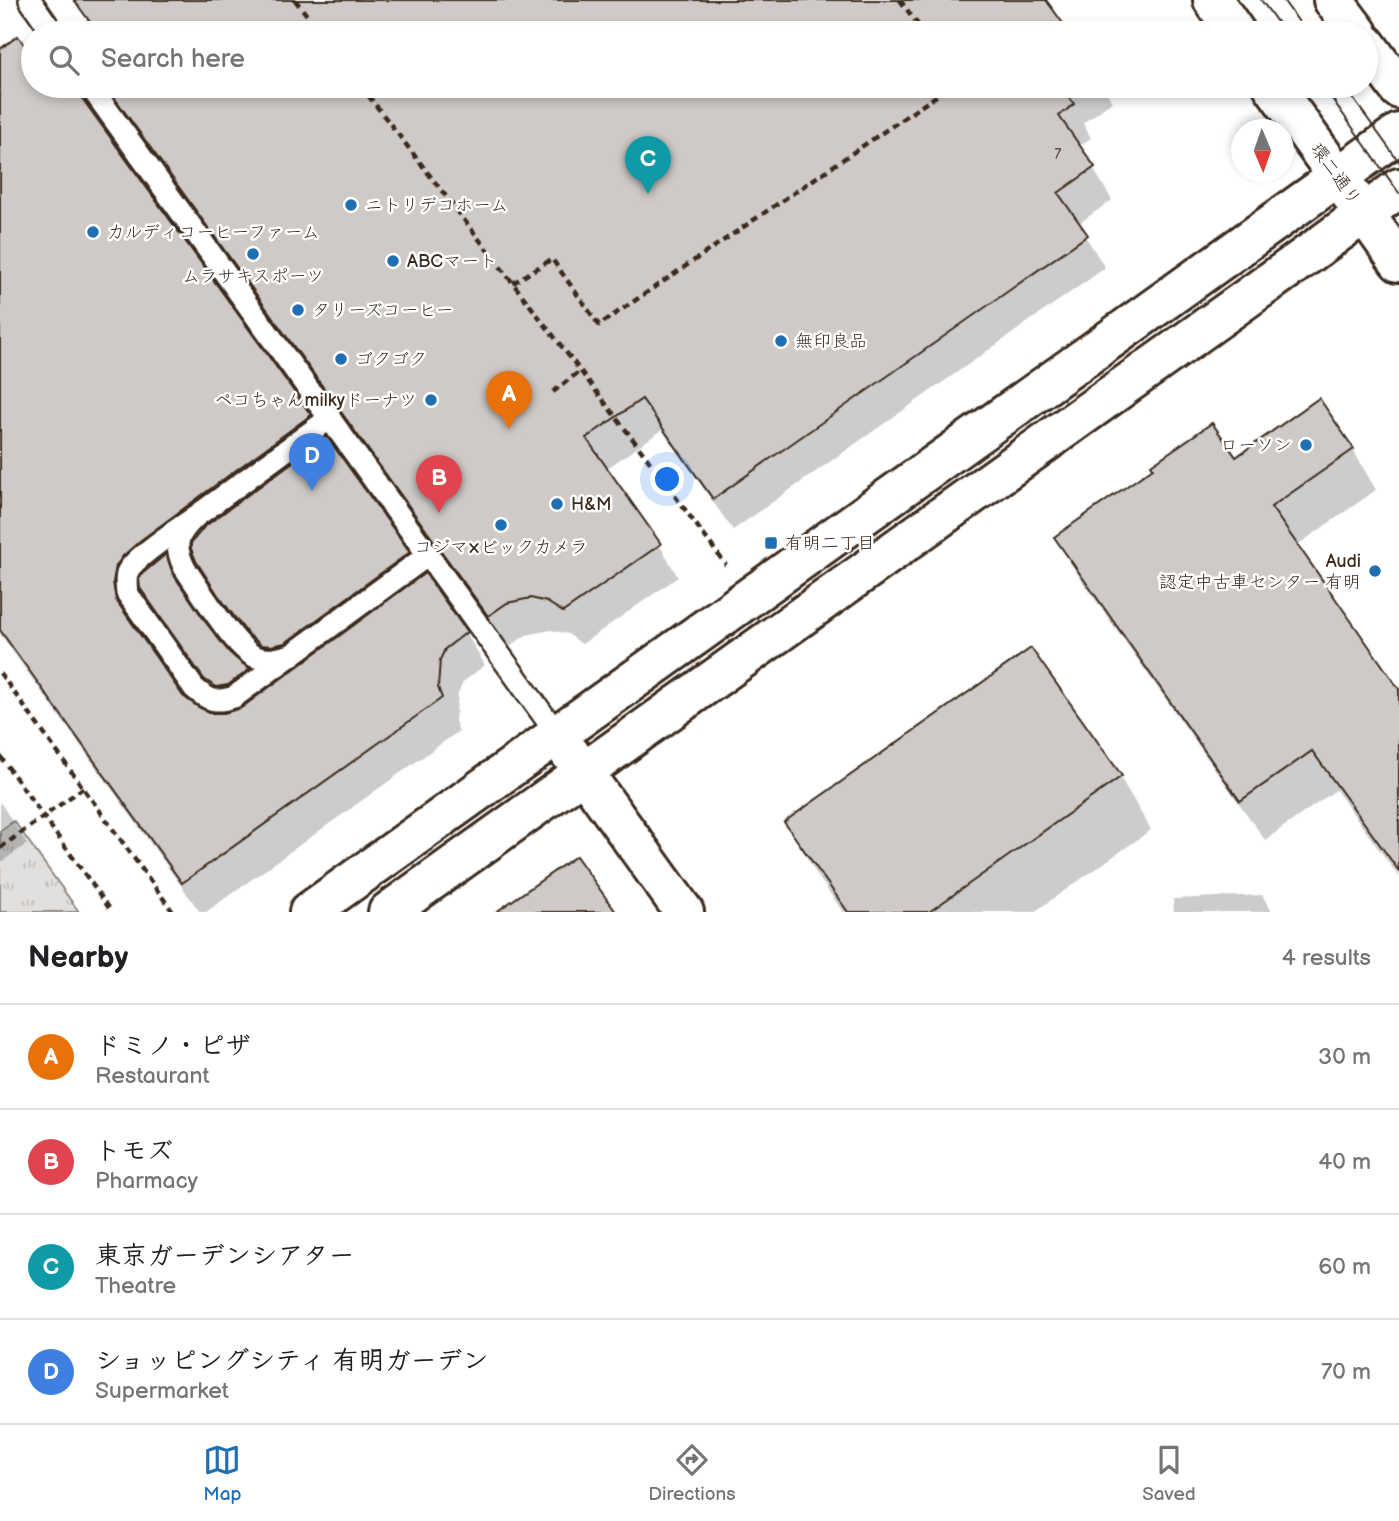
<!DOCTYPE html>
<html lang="en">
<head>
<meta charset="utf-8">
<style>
	:root { --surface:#fff; --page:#f6f6f6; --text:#202124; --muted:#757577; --line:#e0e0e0; --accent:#1f6fb2 }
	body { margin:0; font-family:"Balsamiq Sans","Klee One",sans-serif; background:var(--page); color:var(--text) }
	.compass { position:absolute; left:1231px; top:119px; width:63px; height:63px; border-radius:50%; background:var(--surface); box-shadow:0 4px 10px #0003; rotate:178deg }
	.you { position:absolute; left:668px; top:480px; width:24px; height:24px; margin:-18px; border:5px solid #fff; border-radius:50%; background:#1a73e8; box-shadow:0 0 0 10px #1a73e833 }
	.badge { display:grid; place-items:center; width:46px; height:46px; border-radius:50%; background:var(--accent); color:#fff; font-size:23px; font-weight:700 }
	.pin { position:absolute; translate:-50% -58px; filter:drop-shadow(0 2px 4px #0008) }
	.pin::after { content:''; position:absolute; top:37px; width:24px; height:21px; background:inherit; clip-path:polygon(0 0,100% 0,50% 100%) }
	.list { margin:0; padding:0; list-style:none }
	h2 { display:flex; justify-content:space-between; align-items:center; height:91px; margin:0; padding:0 28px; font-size:30px }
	h2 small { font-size:23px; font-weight:400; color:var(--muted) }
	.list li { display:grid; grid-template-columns:46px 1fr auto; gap:21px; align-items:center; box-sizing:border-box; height:105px; padding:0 28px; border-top:2px solid var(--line) }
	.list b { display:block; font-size:26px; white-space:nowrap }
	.list p { margin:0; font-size:23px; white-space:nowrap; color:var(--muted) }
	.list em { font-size:23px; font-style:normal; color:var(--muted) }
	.icon { flex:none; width:38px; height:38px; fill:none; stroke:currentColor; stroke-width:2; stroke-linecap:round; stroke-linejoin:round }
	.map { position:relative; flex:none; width:1399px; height:912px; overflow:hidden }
	.search { position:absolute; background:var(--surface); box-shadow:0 4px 10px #0003; left:21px; right:21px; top:21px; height:77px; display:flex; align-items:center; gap:18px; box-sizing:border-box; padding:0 24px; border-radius:38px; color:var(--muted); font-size:26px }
	.sheet { height:511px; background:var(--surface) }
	nav { display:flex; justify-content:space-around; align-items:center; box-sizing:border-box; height:98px; border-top:2px solid var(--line); background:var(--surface); font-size:19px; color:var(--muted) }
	nav a { display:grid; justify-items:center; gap:4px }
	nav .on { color:var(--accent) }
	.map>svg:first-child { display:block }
	.park { fill:url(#park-tufts); stroke:#8e857e; stroke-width:2 }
	.shadow { fill:#0003; fill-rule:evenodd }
	.building { fill:#cfcac7; stroke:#3b2a1e; stroke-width:2 }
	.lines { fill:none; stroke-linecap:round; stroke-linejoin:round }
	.service-casing { stroke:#3b2a1e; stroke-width:26 }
	.tertiary-casing { stroke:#3b2a1e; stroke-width:44 }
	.secondary-casing { stroke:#3b2a1e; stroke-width:44 }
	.path { stroke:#3b2a1e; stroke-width:4.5; stroke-dasharray:7 5; stroke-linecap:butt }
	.service { stroke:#fff; stroke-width:21 }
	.tertiary { stroke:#fff; stroke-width:38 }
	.secondary { stroke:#fff; stroke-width:38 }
	.tram { stroke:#3b2a1e; stroke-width:2 }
	.poi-dot { fill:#1f6fb2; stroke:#fff; stroke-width:2.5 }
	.labels { text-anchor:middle; stroke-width:5; stroke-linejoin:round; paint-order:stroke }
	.number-label { font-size:14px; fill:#605248 }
	.street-label { font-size:18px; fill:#3b2a1e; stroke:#fff }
	.poi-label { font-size:18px; fill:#3b2a1e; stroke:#fff; text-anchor:start }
</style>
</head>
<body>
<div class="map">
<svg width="1399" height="912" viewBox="0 0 1399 912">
	<defs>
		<pattern id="park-tufts" width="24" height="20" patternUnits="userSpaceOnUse" patternTransform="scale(1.75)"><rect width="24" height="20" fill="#e2e0de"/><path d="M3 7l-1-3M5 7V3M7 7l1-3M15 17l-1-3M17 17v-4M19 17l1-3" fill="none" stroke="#c3c0be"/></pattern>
	</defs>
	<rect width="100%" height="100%" fill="#fff"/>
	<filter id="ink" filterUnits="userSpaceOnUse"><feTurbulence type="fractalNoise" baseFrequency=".0143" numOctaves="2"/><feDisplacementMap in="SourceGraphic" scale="14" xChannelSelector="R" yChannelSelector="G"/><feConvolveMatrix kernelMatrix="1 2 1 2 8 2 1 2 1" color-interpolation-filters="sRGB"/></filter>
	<g filter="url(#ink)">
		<!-- park -->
		<polygon class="park" points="14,821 79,912 0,912 0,831"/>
		<!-- shadow -->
		<g class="shadow">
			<polygon points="76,0 1044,0 1068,33 95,33"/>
			<path d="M18 38 33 60V86H1103L1112 102 1083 123 1091 138 1078 147 1093 168 1112 200 1078 224 1105 268 733 530 662 430 606 469 659 544 678 577 582 644 568 634 551 630 526 635 508 648 121 111 115 106 101 107 96 114 95 119 310 416 324 441 408 553 422 578 425 576 466 633 485 665 463 682 458 694 455 721 459 731 206 912H200L0 634V51ZM193 548 197 560 217 593 249 641 276 673 285 678 263 694 249 670 237 663 205 625 187 598 183 588 170 565ZM142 588 160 621 227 714H210L197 709 182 697 132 626 131 620 132 604Z"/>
			<polygon points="1318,401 1353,450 1376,490 1296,546 1399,692 1399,877 1336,790 1265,840 1080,578 1057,538 1236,459"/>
			<polygon points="1120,777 1151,830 1034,912 843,912 817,875 786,822"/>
			<polygon points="0,802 27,844 0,863"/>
			<polygon points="1262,895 1272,912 1174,912 1173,899"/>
		</g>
		<!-- building -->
		<g class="building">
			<polygon points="74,0 1046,0 1070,33 98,33"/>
			<polygon points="18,36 33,57 33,86 77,86 79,94 311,415 141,540 123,556 116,566 113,582 116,600 183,696 198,707 211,713 224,713 241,708 425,573 467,632 445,649 440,660 438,687 442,698 182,883 0,630 0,49"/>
			<polygon points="106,86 1061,86 1074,104 1059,116 1095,167 1058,193 1088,235 713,499 642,399 586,438 661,544 563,612 547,602 531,598 507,603 488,616"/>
			<polygon points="1319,398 1354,449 1271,507 1399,689 1399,871 1312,751 1240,801 1054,537 1153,468 1151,465 1212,423 1236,457"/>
			<polygon points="327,437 410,552 285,643 271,646 261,645 247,633 218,595 196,561 191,549 191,543 204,527"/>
			<polygon points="166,554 173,574 207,624 229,652 239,661 250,669 228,685 216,687 204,679 140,588 139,579 142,574"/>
			<polygon points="1031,648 1122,776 929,912 848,912 784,822"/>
			<polygon points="576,856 616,912 496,912"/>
		</g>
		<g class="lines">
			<!-- service casing -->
			<g class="service-casing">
				<g id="service">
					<polyline points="30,0 53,33"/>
					<polyline points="90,86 557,734"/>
					<path d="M195 517C181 527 135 557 128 571 125 578 126 586 127 593L194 688C209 701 215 703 234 697L428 555"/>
					<path d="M288 656C277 659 267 661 256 657 235 649 198 587 184 567 173 543 177 535 195 517L330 418"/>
				</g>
			</g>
			<!-- tertiary casing -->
			<g class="tertiary-casing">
				<g id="tertiary">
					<polyline points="569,752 684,912"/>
					<polyline points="309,912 1399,133"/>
					<polyline points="388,912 1306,256 1399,188"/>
				</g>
			</g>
			<!-- secondary casing -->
			<g class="secondary-casing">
				<g id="secondary">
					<polyline points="1213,0 1236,33"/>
					<polyline points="1333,0 1358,33"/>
					<polyline points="1366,44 1399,89"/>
					<polyline points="1273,86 1399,262"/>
				</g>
			</g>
			<!-- path -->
			<g class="path">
				<polyline points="295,0 321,33"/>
				<polyline points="900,0 924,33"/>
				<polyline points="361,86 629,434 726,565"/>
				<polyline points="513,283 552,259 599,325 951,86"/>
				<polyline points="553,392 580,371"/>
				<polyline points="0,673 173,912"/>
				<polyline points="0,756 112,912"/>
				<polyline points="0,848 83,788"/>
			</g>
			<!-- service -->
			<use href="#service" class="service"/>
			<!-- tertiary -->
			<use href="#tertiary" class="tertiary"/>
			<!-- secondary -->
			<use href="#secondary" class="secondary"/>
			<!-- tram -->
			<g class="tram">
				<polyline points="1261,0 1285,33"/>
				<polyline points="1283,0 1307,33"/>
				<polyline points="1323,86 1399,193"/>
				<polyline points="1344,86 1399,162"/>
			</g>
		</g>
	</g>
	<!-- markers -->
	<g class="poi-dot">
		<circle cx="351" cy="205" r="7"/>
		<circle cx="93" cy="232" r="7"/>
		<circle cx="253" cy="254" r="7"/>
		<circle cx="393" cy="261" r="7"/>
		<circle cx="298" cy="310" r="7"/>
		<circle cx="781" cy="341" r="7"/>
		<circle cx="341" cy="359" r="7"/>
		<circle cx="431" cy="400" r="7"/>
		<circle cx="1306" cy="445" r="7"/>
		<circle cx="557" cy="504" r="7"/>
		<circle cx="501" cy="525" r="7"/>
		<rect x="764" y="536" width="14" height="14" rx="3.5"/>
		<circle cx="1375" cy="571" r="7"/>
	</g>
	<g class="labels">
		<!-- number labels -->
		<g class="number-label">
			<text x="1058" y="159">7</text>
		</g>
		<!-- street labels -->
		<g class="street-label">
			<text transform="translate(1336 174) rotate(54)" y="6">環二通り</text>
		</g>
		<!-- poi labels -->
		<g class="poi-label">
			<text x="365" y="211">ニトリデコホーム</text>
			<text x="107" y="238">カルディコーヒーファーム</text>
			<text x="407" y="267">ABCマート</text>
			<text x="253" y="282" text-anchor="middle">ムラサキスポーツ</text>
			<text x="312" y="316">タリーズコーヒー</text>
			<text x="795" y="347">無印良品</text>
			<text x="355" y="365">ゴクゴク</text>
			<text x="417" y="406" text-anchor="end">ペコちゃんmilkyドーナツ</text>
			<text x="1292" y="451" text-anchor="end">ローソン</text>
			<text x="571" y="510">H&amp;M</text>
			<text x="785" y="549">有明二丁目</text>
			<text x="501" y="553" text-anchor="middle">コジマ×ビックカメラ</text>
			<text x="1361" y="567" text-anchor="end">Audi<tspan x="1361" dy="21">認定中古車センター 有明</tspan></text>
		</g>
	</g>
</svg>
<svg class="compass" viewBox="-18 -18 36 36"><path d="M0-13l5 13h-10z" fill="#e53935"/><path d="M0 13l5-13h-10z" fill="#757577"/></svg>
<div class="you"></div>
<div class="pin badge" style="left:509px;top:429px;background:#e8710a">A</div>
<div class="pin badge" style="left:439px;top:513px;background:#e0444e">B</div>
<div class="pin badge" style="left:648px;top:194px;background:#0f9aa8">C</div>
<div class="pin badge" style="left:312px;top:491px;background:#3f7fe0">D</div>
<div class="search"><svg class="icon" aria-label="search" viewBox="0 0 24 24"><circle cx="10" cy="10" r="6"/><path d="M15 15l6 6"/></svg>Search here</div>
</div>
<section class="sheet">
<h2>Nearby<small>4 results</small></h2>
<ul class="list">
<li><span class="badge" style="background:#e8710a">A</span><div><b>ドミノ・ピザ</b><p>Restaurant</p></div><em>30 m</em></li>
<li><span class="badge" style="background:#e0444e">B</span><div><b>トモズ</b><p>Pharmacy</p></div><em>40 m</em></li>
<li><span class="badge" style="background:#0f9aa8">C</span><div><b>東京ガーデンシアター</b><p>Theatre</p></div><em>60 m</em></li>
<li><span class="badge" style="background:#3f7fe0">D</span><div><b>ショッピングシティ 有明ガーデン</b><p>Supermarket</p></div><em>70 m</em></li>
</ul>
</section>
<nav>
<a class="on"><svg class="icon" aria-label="map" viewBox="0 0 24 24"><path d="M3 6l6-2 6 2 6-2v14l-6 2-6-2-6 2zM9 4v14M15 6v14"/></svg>Map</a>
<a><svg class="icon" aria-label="directions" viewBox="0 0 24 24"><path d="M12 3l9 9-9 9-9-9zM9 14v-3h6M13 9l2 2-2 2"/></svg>Directions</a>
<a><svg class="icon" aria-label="saved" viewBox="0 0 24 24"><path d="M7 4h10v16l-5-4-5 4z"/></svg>Saved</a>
</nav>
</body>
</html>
